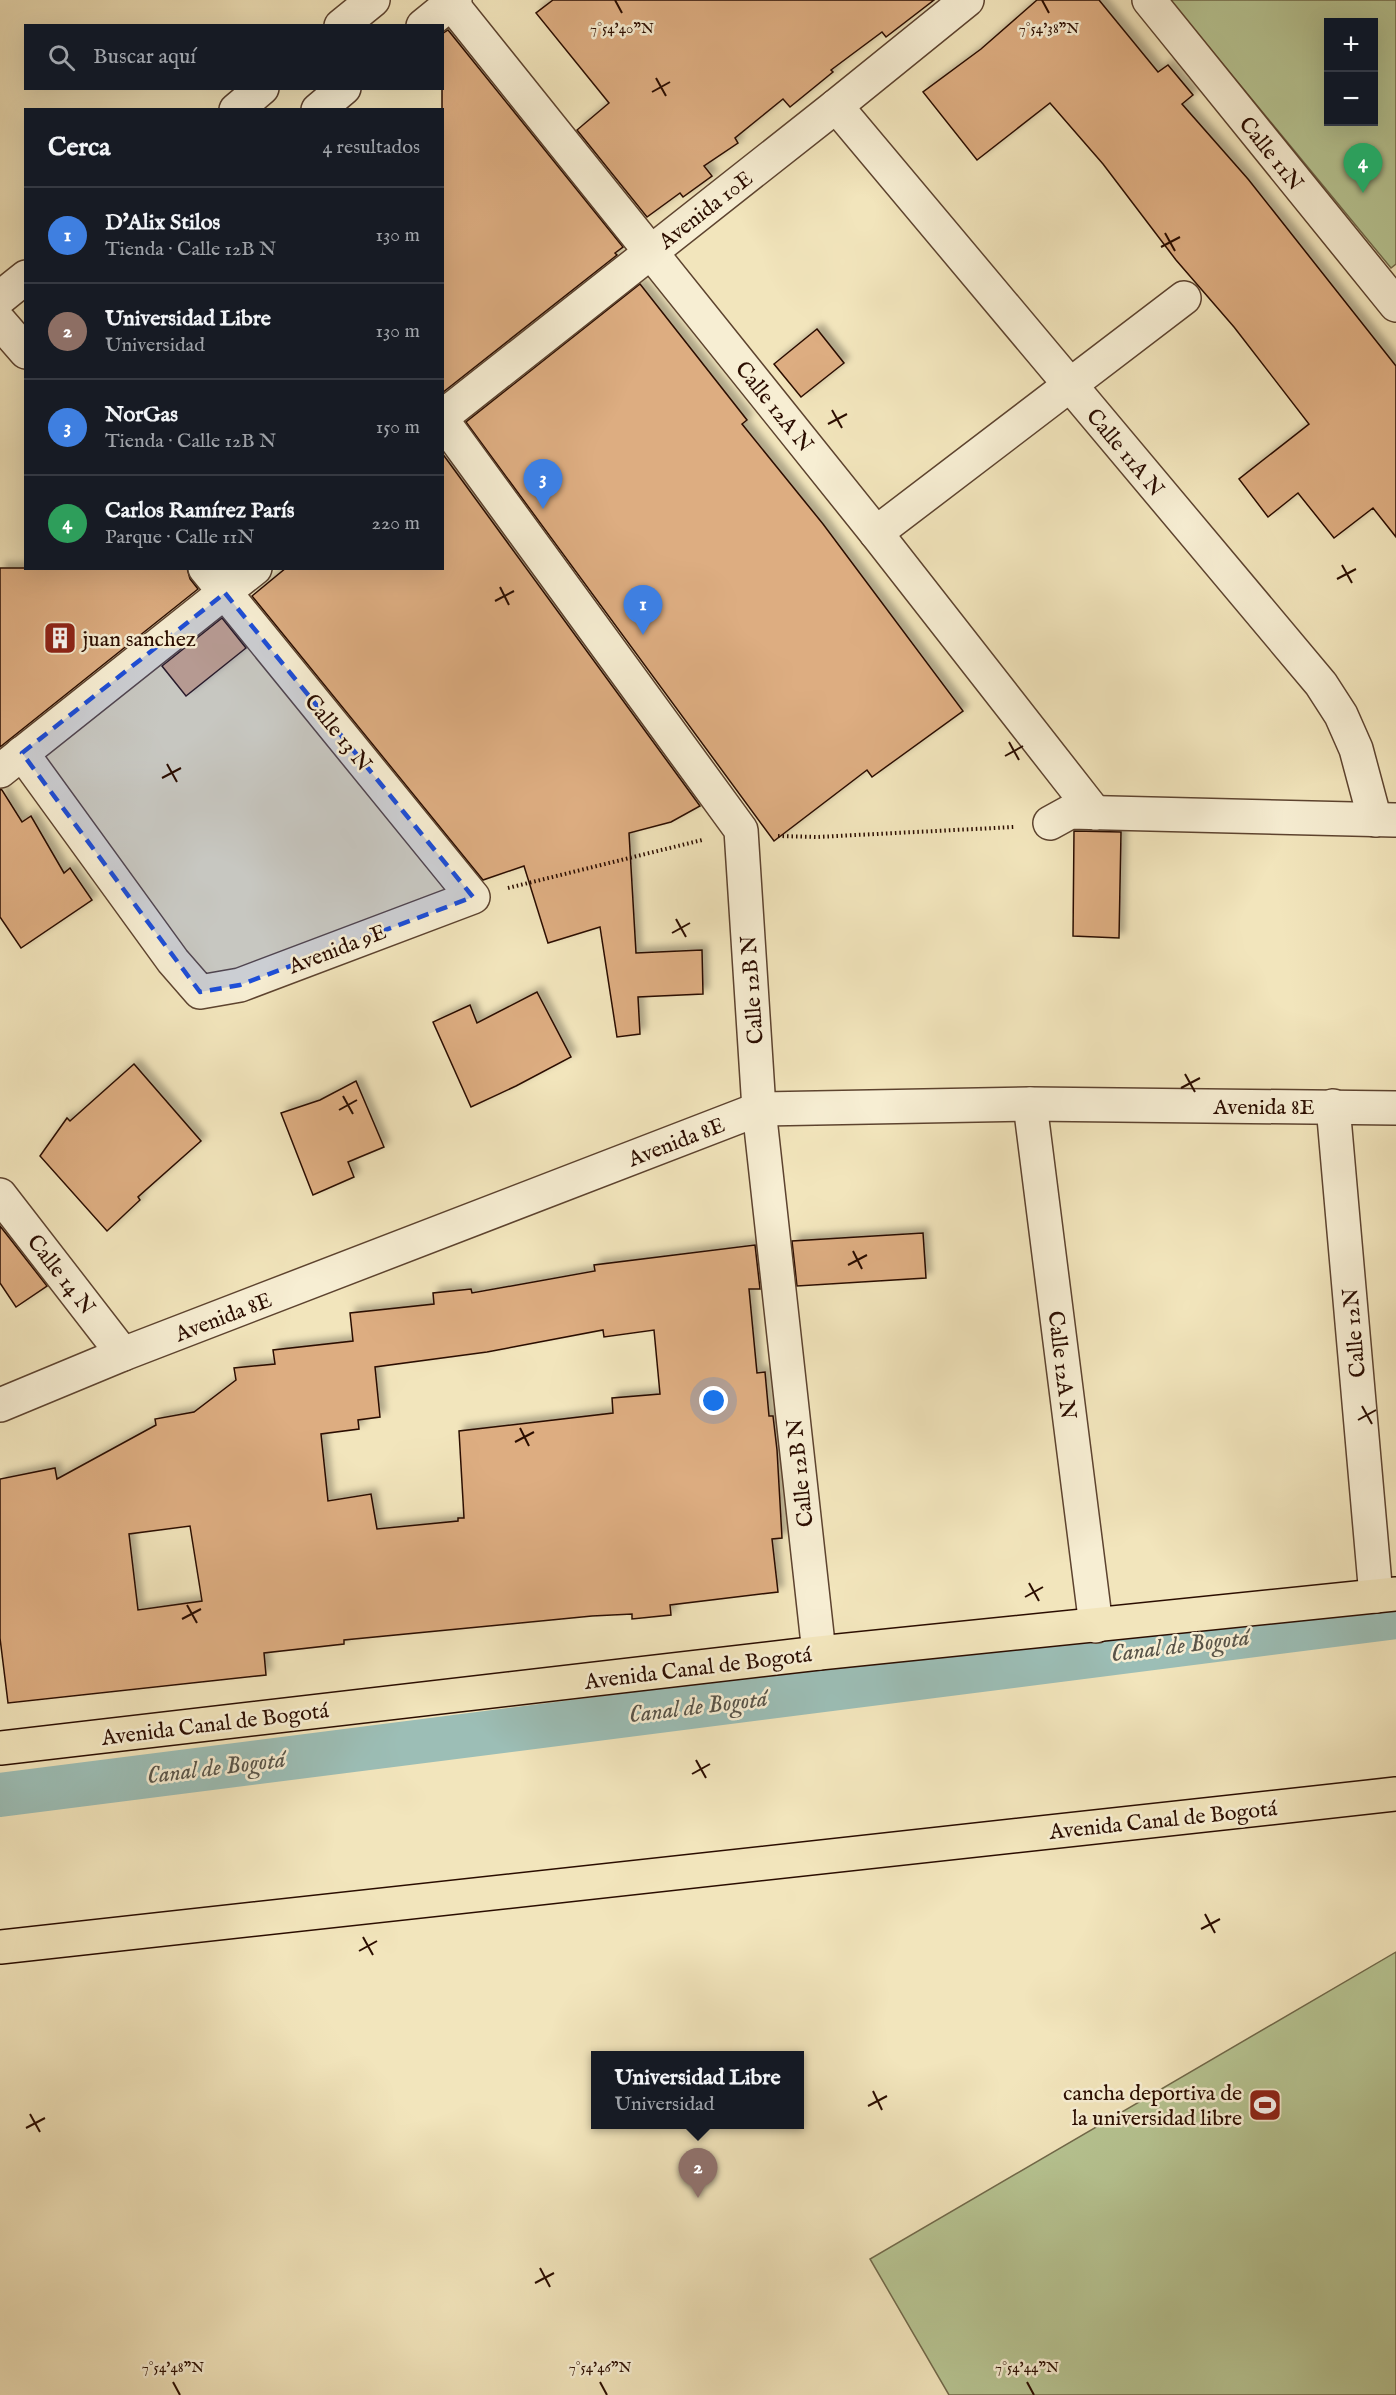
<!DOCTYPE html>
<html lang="es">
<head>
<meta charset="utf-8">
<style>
	:root { --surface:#171b24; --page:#20242c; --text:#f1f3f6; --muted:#9ea1a6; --line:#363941; --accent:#ea580c }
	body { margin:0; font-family:"IM FELL English",serif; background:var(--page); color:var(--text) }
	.controls { position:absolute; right:18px; top:18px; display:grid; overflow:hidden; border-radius:0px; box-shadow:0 6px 24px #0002 }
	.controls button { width:54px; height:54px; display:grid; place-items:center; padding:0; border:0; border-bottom:2px solid var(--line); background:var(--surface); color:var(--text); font:30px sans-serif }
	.you { position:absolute; left:714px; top:1401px; width:21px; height:21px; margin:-15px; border:4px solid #fff; border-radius:50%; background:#1a73e8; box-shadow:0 0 0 9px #1a73e833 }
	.badge { display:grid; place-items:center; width:39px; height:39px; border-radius:50%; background:var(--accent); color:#fff; font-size:20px; font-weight:700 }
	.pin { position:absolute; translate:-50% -50px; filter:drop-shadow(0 2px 3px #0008) }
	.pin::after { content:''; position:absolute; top:32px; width:21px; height:18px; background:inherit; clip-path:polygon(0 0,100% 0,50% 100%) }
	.popup { position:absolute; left:591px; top:2051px; width:213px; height:78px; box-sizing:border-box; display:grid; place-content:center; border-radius:0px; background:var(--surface); filter:drop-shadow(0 2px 4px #0005); font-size:20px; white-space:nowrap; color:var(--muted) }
	.popup b { font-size:22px; color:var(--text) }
	.popup::after { content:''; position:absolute; left:50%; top:100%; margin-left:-12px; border:12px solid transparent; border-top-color:var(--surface) }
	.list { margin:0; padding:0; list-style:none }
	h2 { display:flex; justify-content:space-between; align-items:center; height:78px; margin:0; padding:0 24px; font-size:26px }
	h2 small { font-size:20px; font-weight:400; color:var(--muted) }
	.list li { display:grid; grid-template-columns:39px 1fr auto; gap:18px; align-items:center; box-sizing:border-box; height:96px; padding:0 24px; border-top:2px solid var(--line) }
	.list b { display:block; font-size:22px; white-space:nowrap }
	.list p { margin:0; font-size:20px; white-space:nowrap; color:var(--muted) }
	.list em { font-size:20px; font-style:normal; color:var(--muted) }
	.icon { flex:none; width:33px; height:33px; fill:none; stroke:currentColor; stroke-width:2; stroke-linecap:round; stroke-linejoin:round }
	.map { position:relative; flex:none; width:1396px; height:2395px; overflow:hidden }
	.search { position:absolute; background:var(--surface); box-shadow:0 6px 24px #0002; left:24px; top:24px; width:420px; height:66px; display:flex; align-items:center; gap:15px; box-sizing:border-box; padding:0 21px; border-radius:0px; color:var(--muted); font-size:22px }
	.panel { position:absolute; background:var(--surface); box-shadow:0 6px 24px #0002; left:24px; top:108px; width:420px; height:462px; border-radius:0px }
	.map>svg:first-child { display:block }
	.green { fill:#b7c593; stroke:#71694a; stroke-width:1.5; fill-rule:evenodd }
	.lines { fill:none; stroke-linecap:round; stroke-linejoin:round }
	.canal { stroke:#9cbeb6; stroke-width:44 }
	.building { fill:#ddad81; stroke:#2b0d00; stroke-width:1.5; fill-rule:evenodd; filter:url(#shadow) }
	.minor-casing { stroke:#5d432f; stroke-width:36 }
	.major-casing { stroke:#2b0d00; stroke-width:36 }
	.path { stroke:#2b0d00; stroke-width:4; stroke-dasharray:1.5 3; stroke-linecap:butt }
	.minor { stroke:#f7eed3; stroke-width:33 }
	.major { stroke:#f2e5bc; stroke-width:33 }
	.marked { fill:#1d4ed8; fill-opacity:0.2; stroke:#1d4ed8; stroke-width:4.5; stroke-dasharray:12 8; stroke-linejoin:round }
	.ticks { fill:none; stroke:#2b0d00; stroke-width:2 }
	.labels { text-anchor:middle; stroke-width:5; stroke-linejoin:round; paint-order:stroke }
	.street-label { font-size:22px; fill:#2b0d00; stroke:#f7eed3 }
	.poi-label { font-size:22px; fill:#2b0d00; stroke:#f7eed3; text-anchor:start }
	.water-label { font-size:24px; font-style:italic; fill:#585449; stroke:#f7eed3 }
	.ticks-label { font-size:15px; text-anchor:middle; fill:#2b0d00; stroke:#f7eed3; stroke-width:5; stroke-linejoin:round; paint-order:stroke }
</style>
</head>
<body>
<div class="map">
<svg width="1396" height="2395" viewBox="0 0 1396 2395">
	<defs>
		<filter id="shadow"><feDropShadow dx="5.5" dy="-5.5" stdDeviation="3" flood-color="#0004"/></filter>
	</defs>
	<rect width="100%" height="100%" fill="#f2e5bc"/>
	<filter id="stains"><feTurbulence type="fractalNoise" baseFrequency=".00333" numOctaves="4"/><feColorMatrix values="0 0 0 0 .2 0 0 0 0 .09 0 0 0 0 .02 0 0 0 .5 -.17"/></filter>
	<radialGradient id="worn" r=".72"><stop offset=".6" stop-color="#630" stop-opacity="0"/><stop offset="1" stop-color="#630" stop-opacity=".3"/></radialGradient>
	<!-- green -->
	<g class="green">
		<path d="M1170 0H1396V264L1391 268ZM1328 22H1374V122H1328Z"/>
		<polygon points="1396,1952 1396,2395 949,2395 870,2259"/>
	</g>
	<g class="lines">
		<!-- canal -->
		<polyline class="canal" points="0,1795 1396,1617"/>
	</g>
	<!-- building -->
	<g class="building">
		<polygon points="553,0 934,0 886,37 882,32 831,70 833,72 790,107 783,99 735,138 738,143 704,166 712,176 683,197 680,193 647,217 577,130 609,103 536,13"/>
		<polygon points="1037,0 1099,0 1158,72 1168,65 1193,95 1182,104 1248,179 1396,366 1396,537 1373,508 1334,538 1298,493 1268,517 1239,479 1309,424 1234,327 1176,260 1103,164 1050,103 977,160 923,92 981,49"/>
		<polygon points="448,30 623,247 615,253 617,255 442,393 442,34"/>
		<polygon points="640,284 747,420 742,424 823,524 963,711 872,777 867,770 774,841 466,422"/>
		<polygon points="817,329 844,363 801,397 774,364"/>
		<polygon points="442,453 700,806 671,822 629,833 636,953 702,950 703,994 638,997 640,1034 617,1037 600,927 548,943 524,866 483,880 252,596 286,568 442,568"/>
		<polygon points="0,568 187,568 190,579 198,589 0,747"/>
		<polygon points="222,618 246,648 186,696 162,666"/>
		<polygon points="0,789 2,790 22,822 31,816 64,873 70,868 92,900 21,948 0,917"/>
		<polygon points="1074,831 1121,832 1119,938 1073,936"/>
		<polygon points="537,992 571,1057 516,1086 471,1107 433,1022 470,1005 477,1023"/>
		<polygon points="134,1064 201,1141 138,1197 140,1200 107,1231 40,1156 67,1118 70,1121"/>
		<polygon points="356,1081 384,1147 348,1162 354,1177 313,1195 281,1113 320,1100"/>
		<polygon points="0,1226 47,1286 16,1307 0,1283"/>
		<polygon points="923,1233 926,1278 797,1286 792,1241"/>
		<path d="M755 1245 760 1289H749L757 1373 765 1372 769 1416H773L777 1450 782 1538 772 1539 778 1592 670 1605 671 1615 632 1619V1614L592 1616 344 1640V1644L264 1653 266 1675 8 1703 0 1638V1479L55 1468 57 1479 156 1425 155 1419 194 1412 236 1380 234 1368 275 1364 273 1350 353 1341 350 1313 434 1304 433 1293 471 1289 472 1293 595 1271 594 1265ZM603 1330 604 1337 654 1330 660 1394 612 1398 613 1413 459 1431 464 1518H458V1521L377 1529 371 1494 328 1501 321 1434 359 1429 358 1420 380 1417 375 1367 487 1352ZM190 1526 202 1601 138 1610 129 1534Z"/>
	</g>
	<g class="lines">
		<!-- minor casing -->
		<g class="minor-casing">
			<g id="minor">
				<polyline points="1149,0 1396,305"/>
				<polyline points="451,3 876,533 1095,813"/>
				<polyline points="341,26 373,0"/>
				<polyline points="423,26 455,0"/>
				<polyline points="836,106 1321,684 1341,715 1356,749 1375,820"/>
				<polyline points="236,110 262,88"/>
				<polyline points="318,110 344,88"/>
				<polyline points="0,298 26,277"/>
				<polyline points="0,322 26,352"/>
				<polyline points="442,417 836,106 967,0"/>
				<polyline points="442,420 741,830 759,1109 819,1653"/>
				<polyline points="876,533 1184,298"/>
				<polyline points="22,753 173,961 200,992 240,985 473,897 205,568"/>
				<polyline points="0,771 255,568"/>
				<polyline points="1050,823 1070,812 1394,820"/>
				<polyline points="1030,1104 1096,1626"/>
				<polyline points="1333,1106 1376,1596"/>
				<polyline points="0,1195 123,1354"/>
				<polyline points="0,1405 123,1354 759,1109 1030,1104 1396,1108"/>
			</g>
		</g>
		<!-- major casing -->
		<g class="major-casing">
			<g id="major">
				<polyline points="0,1748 819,1653 1396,1594"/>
				<polyline points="0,1947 1396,1794"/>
			</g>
		</g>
		<!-- path -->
		<g class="path">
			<polyline points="778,836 817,837 1014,827"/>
			<polyline points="508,888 702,840"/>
		</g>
		<!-- minor -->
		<use href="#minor" class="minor"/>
		<!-- major -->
		<use href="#major" class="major"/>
	</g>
	<!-- marked area -->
	<path class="marked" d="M225 593 473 897 240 985 200 992 22 753Z"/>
	<!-- ticks -->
	<path class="ticks" d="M615 0 622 13M1042 0 1049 13M656 78 666 96M652 92 670 82M1165 233 1175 251M1161 247 1180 237M832 410 842 428M828 424 847 414M1342 565 1352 583M1337 579 1356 569M500 587 509 605M495 601 514 591M1009 742 1019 760M1005 756 1023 746M167 764 177 782M162 778 181 768M676 919 686 937M672 933 690 923M1185 1074 1195 1092M1181 1088 1200 1078M343 1096 353 1114M339 1110 357 1100M853 1251 862 1269M848 1265 867 1255M1362 1406 1372 1424M1358 1420 1376 1410M520 1428 529 1446M515 1442 534 1432M1029 1583 1039 1601M1025 1597 1043 1587M187 1605 197 1623M182 1619 201 1609M696 1760 706 1778M692 1774 710 1764M1205 1914 1215 1933M1201 1929 1220 1919M363 1937 373 1955M359 1951 377 1941M873 2091 882 2110M868 2106 887 2096M30 2114 40 2132M26 2128 45 2118M540 2268 550 2287M535 2283 554 2273M173 2382 180 2395M600 2382 607 2395M1027 2382 1034 2395"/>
	<!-- icons -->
	<defs>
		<g id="building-square" transform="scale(1.725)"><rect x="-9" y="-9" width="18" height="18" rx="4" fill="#8f2418" stroke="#f7eed3"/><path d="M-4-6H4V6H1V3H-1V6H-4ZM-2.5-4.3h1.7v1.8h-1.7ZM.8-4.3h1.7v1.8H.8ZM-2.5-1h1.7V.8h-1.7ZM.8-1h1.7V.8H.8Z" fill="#fff"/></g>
		<g id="stadium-square" transform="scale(1.725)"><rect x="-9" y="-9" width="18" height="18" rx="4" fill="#8f2418" stroke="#f7eed3"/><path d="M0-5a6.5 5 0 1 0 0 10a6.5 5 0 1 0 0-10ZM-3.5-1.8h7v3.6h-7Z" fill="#fff"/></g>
	</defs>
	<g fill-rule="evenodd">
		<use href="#building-square" x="60" y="638"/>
		<use href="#stadium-square" x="1265" y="2105"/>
	</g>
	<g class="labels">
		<!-- street labels -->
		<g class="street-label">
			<text transform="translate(1272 153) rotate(51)" y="8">Calle 11N</text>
			<text transform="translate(705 209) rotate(-38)" y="8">Avenida 10E</text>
			<text transform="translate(775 406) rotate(51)" y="8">Calle 12A N</text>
			<text transform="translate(1126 452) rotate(50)" y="8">Calle 11A N</text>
			<text transform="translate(339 732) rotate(51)" y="8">Calle 13 N</text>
			<text transform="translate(337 948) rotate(-21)" y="8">Avenida 9E</text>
			<text transform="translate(751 990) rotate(-94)" y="8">Calle 12B N</text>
			<text x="1264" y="1114">Avenida 8E</text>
			<text transform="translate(676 1141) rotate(-21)" y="8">Avenida 8E</text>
			<text transform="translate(62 1274) rotate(52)" y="8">Calle 14 N</text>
			<text transform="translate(223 1316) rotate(-21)" y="8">Avenida 8E</text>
			<text transform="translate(1353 1333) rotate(-95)" y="8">Calle 12N</text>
			<text transform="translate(1063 1365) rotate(83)" y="8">Calle 12A N</text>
			<text transform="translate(799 1473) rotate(-96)" y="8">Calle 12B N</text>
			<text transform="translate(698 1667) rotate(-7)" y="8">Avenida Canal de Bogotá</text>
			<text transform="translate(215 1723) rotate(-7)" y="8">Avenida Canal de Bogotá</text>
			<text transform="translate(1163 1819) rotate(-6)" y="8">Avenida Canal de Bogotá</text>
		</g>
		<!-- poi labels -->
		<g class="poi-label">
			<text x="83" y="646">juan sanchez</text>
			<text x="1242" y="2100" text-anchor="end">cancha deportiva de<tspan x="1242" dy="25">la universidad libre</tspan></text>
		</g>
		<!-- water labels -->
		<g class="water-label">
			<text transform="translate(1180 1645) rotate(-7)" y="8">Canal de Bogotá</text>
			<text transform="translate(698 1706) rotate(-7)" y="8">Canal de Bogotá</text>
			<text transform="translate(216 1767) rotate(-7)" y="8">Canal de Bogotá</text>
		</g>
	</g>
	<g class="ticks-label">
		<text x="622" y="33">7°54'40"N</text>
		<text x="1049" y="33">7°54'38"N</text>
		<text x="173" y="2372">7°54'48"N</text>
		<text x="600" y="2372">7°54'46"N</text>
		<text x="1027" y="2372">7°54'44"N</text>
	</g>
	<rect width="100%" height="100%" filter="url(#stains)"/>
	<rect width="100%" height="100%" fill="url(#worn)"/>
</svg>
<div class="controls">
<button>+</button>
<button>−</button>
</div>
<div class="you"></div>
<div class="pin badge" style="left:643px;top:635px;background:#3f7fe0">1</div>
<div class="pin badge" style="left:698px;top:2198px;background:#8d6e63">2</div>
<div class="popup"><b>Universidad Libre</b>Universidad</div>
<div class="pin badge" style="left:543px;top:509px;background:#3f7fe0">3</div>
<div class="pin badge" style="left:1363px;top:193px;background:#2e9e5b">4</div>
<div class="search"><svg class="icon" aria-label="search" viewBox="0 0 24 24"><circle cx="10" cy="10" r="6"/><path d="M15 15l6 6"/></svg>Buscar aquí</div>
<section class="panel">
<h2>Cerca<small>4 resultados</small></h2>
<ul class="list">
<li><span class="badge" style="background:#3f7fe0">1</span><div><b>D'Alix Stilos</b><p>Tienda · Calle 12B N</p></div><em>130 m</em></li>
<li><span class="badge" style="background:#8d6e63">2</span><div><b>Universidad Libre</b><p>Universidad</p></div><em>130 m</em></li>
<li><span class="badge" style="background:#3f7fe0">3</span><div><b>NorGas</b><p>Tienda · Calle 12B N</p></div><em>150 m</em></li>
<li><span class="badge" style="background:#2e9e5b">4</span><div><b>Carlos Ramírez París</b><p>Parque · Calle 11N</p></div><em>220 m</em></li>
</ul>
</section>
</div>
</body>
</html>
